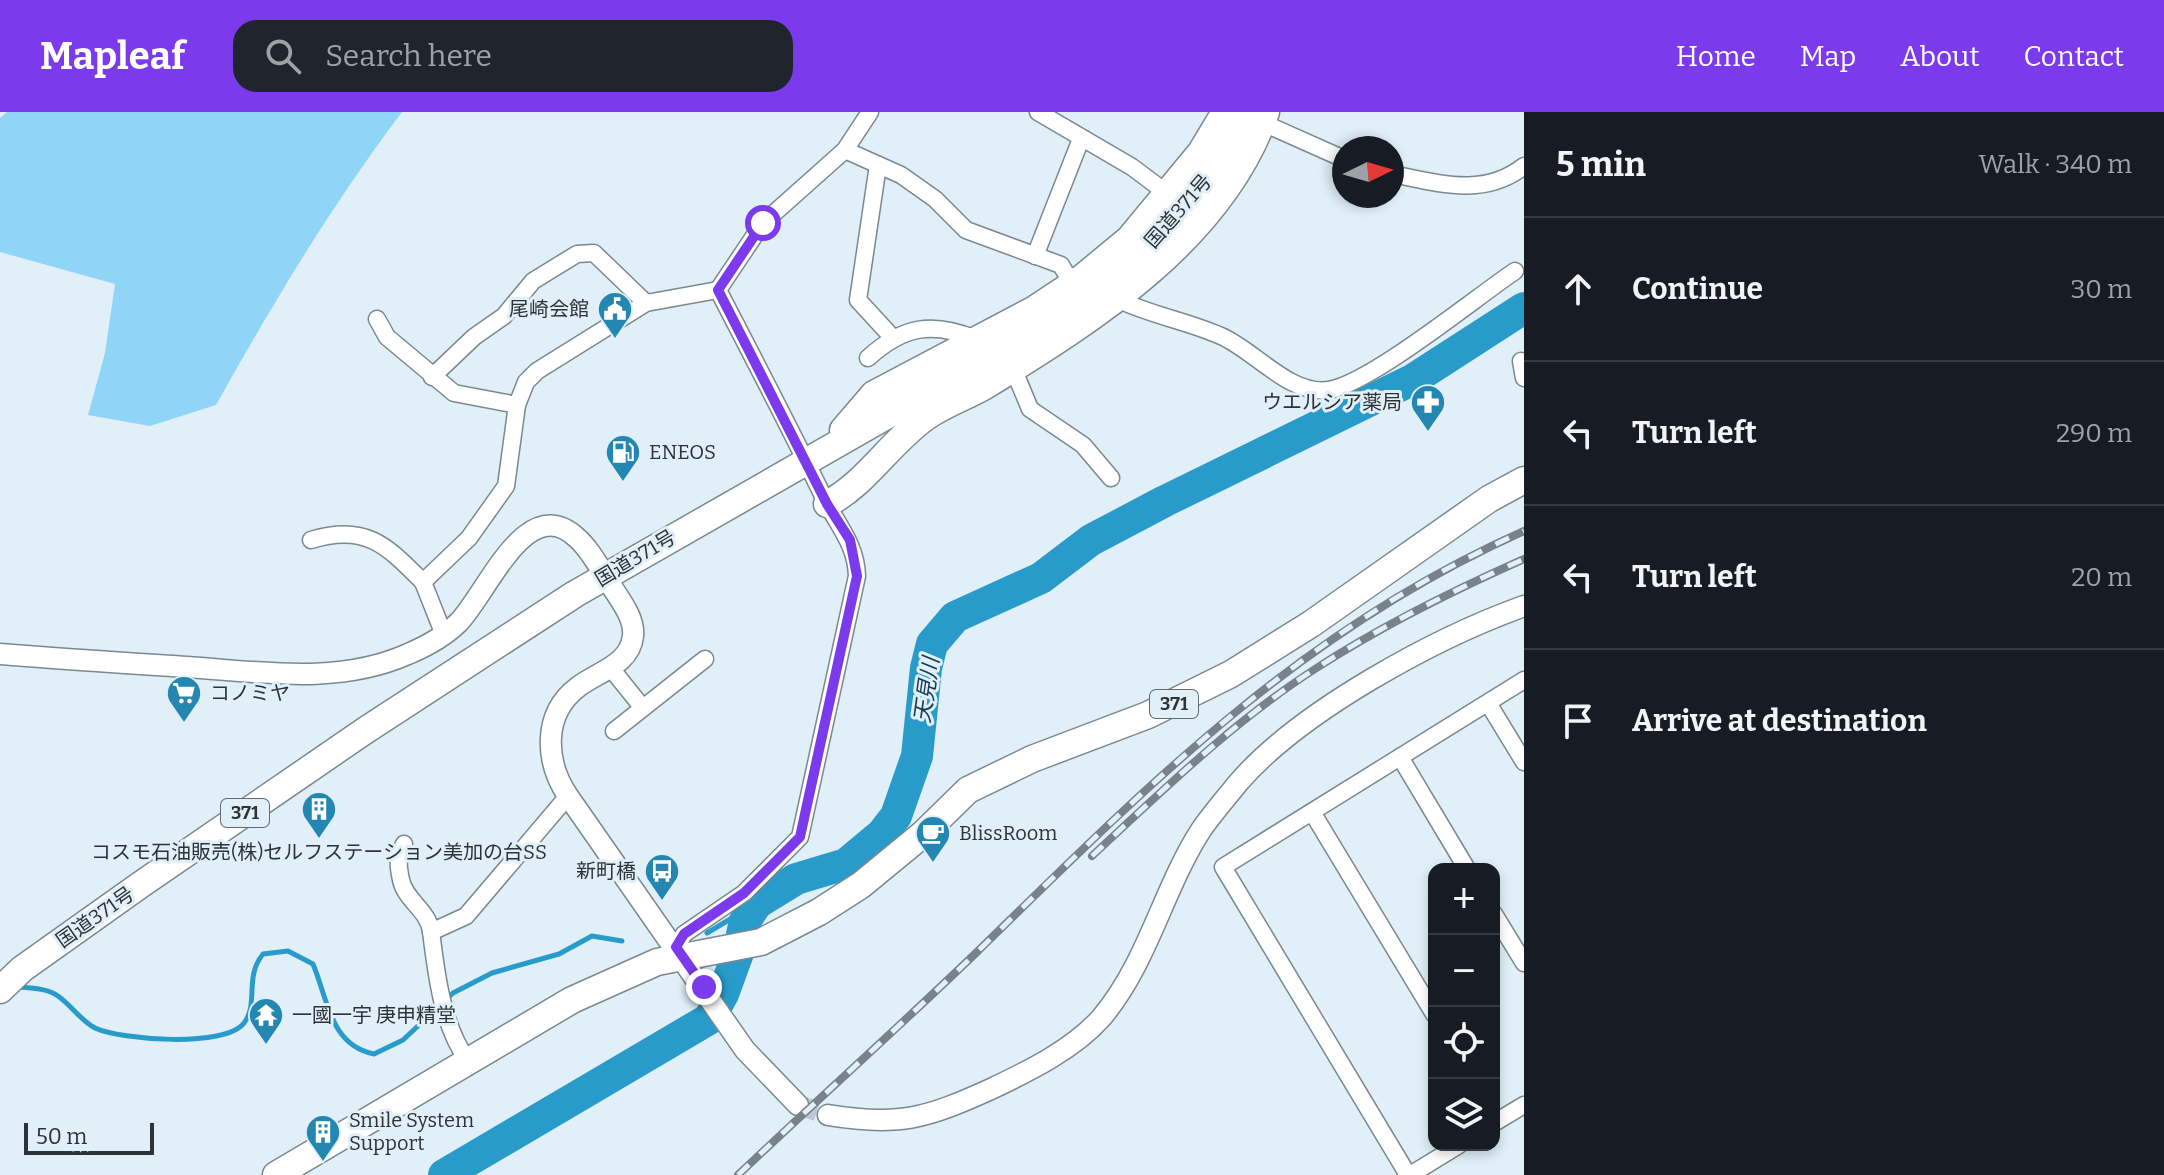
<!DOCTYPE html>
<html lang="en">
<head>
<meta charset="utf-8">
<style>
	:root { --surface:#171b24; --page:#20242c; --text:#f1f3f6; --muted:#9ea1a6; --line:#363941; --accent:#7c3aed }
	body { margin:0; font-family:Bitter,"Noto Sans JP",serif; background:var(--page); color:var(--text) }
	.controls { position:absolute; right:24px; bottom:24px; display:grid; overflow:hidden; border-radius:16px; box-shadow:0 4px 12px #0003 }
	.controls button { width:72px; height:72px; display:grid; place-items:center; padding:0; border:0; border-bottom:2px solid var(--line); background:var(--surface); color:var(--text); font:40px sans-serif }
	.compass { position:absolute; left:1332px; top:24px; width:72px; height:72px; border-radius:50%; background:var(--surface); box-shadow:0 4px 12px #0003; rotate:85deg }
	.scale { position:absolute; left:24px; bottom:20px; width:130px; box-sizing:border-box; padding-left:8px; border:4px solid #2c3235; border-top:0; font-size:22px; line-height:28px; white-space:nowrap; color:#2c3235; -webkit-text-stroke:6px #e0eff8; paint-order:stroke }
	.stop { position:absolute; width:24px; height:24px; margin:-18px; border:6px solid #7c3aed; border-radius:50%; background:#fff }
	.stop.end { background:#7c3aed; border-color:#fff; box-shadow:0 2px 8px #0008 }
	.list { margin:0; padding:0; list-style:none }
	h2 { display:flex; justify-content:space-between; align-items:center; height:104px; margin:0; padding:0 32px; font-size:34px }
	h2 small { font-size:26px; font-weight:400; color:var(--muted) }
	.list li { display:grid; grid-template-columns:52px 1fr auto; gap:24px; align-items:center; box-sizing:border-box; height:144px; padding:0 32px; border-top:2px solid var(--line) }
	.list b { display:block; font-size:30px; white-space:nowrap }
	.list em { font-size:26px; font-style:normal; color:var(--muted) }
	.icon { flex:none; width:44px; height:44px; fill:none; stroke:currentColor; stroke-width:2; stroke-linecap:round; stroke-linejoin:round }
	.map { position:relative; flex:none; width:1524px; height:1063px; overflow:hidden }
	header { display:flex; align-items:center; gap:48px; box-sizing:border-box; height:112px; padding:0 40px; background:var(--accent); color:#fff }
	header strong { font-size:38px }
	nav { display:flex; gap:44px; margin-inline-start:auto; font-size:28px }
	.search { width:560px; height:72px; background:var(--page); display:flex; align-items:center; gap:20px; box-sizing:border-box; padding:0 28px; border-radius:24px; color:var(--muted); font-size:30px }
	main { display:flex }
	aside { flex:1; background:var(--surface) }
	.map>svg:first-child { display:block }
	.green { fill:#90d5f8 }
	.lines { fill:none; stroke-linecap:round; stroke-linejoin:round }
	.stream { stroke:#299bcb; stroke-width:5 }
	.river { stroke:#299bcb; stroke-width:32 }
	.tertiary-tunnel { stroke:#bcc9d1; stroke-width:20; stroke-dasharray:20 10; stroke-linecap:butt }
	.minor-casing { stroke:#7a888f; stroke-width:19 }
	.tertiary-casing { stroke:#7a888f; stroke-width:23 }
	.trunk-casing { stroke:#7a888f; stroke-width:29 }
	.minor { stroke:#fff; stroke-width:16 }
	.tertiary { stroke:#fff; stroke-width:20 }
	.trunk { stroke:#fff; stroke-width:26 }
	.rail-casing { stroke:#788288; stroke-width:8 }
	.rail { stroke:#e0eff8; stroke-width:5; stroke-dasharray:15; stroke-linecap:butt }
	.route { stroke:#7c3aed; stroke-width:10 }
	.labels { text-anchor:middle; stroke-width:6; stroke-linejoin:round; paint-order:stroke }
	.shield { fill:#e0eff8; stroke:#626b70; stroke-width:2 }
	.shield-label { font-size:18px; font-weight:bold; fill:#2c3235 }
	.street-label { font-size:20px; fill:#2c3235; stroke:#e0eff8 }
	.poi-label { font-size:20px; fill:#2c3235; stroke:#e0eff8; text-anchor:start }
	.water-label { font-size:22px; font-style:italic; fill:#134055; stroke:#e0eff8 }
</style>
</head>
<body>
<header>
<strong>Mapleaf</strong>
<div class="search"><svg class="icon" aria-label="search" viewBox="0 0 24 24"><circle cx="10" cy="10" r="6"/><path d="M15 15l6 6"/></svg>Search here</div>
<nav><a>Home</a><a>Map</a><a>About</a><a>Contact</a></nav>
</header>
<main>
<div class="map">
<svg width="1524" height="1063" viewBox="0 0 1524 1063">
	<rect width="100%" height="100%" fill="#e0eff8"/>
	<!-- green -->
	<path class="green" d="M7 0H402C332 93 273 191 216 293L150 314 88 303 105 241 115 172 0 140V6Z"/>
	<g class="lines">
		<!-- stream -->
		<g class="stream">
			<polyline points="707,821 757,791"/>
			<path d="M17 875C30 876 47 876 58 884 72 894 80 908 95 916 121 928 225 936 244 911 259 892 244 865 263 842L288 839 313 852C328 888 330 933 374 942L403 928 453 881 492 861 559 842 592 824 622 829"/>
		</g>
		<!-- river -->
		<polyline class="river" points="444,1063 709,907 723,882 738,841 745,809 757,791 796,767 846,752 882,722 896,704 917,644 926,556 932,532 955,505 1041,466 1091,428 1165,389 1414,267 1524,196"/>
		<!-- tertiary-tunnel -->
		<polyline class="tertiary-tunnel" points="798,993 828,1003"/>
		<!-- minor casing -->
		<g class="minor-casing">
			<g id="minor">
				<polyline points="1038,0 1132,55 1168,82"/>
				<polyline points="1263,11 1344,47"/>
				<polyline points="845,38 901,63 935,87 966,118 1061,153 1072,172"/>
				<polyline points="878,53 858,188 892,225"/>
				<path d="M1392 62C1438 71 1484 86 1524 54"/>
				<polyline points="1035,144 1081,27"/>
				<path d="M1117 187C1150 203 1187 209 1221 224 1254 238 1290 284 1329 278 1371 271 1475 186 1515 159"/>
				<polyline points="377,207 387,225 454,281 517,293 506,374 469,426 423,470 444,523"/>
				<path d="M868 246C903 214 932 209 976 227"/>
				<polyline points="1521,249 1524,266"/>
				<polyline points="1013,256 1030,297 1083,333 1111,366"/>
				<polyline points="432,265 474,225 504,204 533,169 577,142 594,141 646,191"/>
				<polyline points="517,293 526,270 537,259 646,191 718,178"/>
				<path d="M311 428C366 411 387 434 423 470"/>
				<polyline points="610,555 642,595"/>
				<polyline points="1488,591 1524,650"/>
				<polyline points="614,619 705,547"/>
				<polyline points="1400,645 1467,757"/>
				<polyline points="1312,700 1434,902"/>
				<path d="M404 732C397 744 398 754 401 768 405 788 428 798 431 819 436 860 442 914 468 949"/>
				<polyline points="1494,802 1524,851"/>
				<polyline points="431,820 466,804 568,684"/>
				<path d="M676 835 684 822 744 781 800 725 857 464C856 432 838 414 824 386 790 316 754 247 718 178L763 111 845 38 870 0"/>
				<polyline points="1494,1011 1524,993"/>
				<polyline points="1408,1063 1223,755 1524,568"/>
				<polyline points="1410,1063 1459,1033"/>
			</g>
		</g>
		<!-- tertiary casing -->
		<g class="tertiary-casing">
			<g id="tertiary">
				<path d="M0 542C62 547 125 551 187 555 261 560 339 573 408 542 427 534 445 524 459 510 489 478 527 379 577 426 591 438 601 459 612 475 621 489 635 507 633 524 630 553 597 560 578 575 542 602 545 650 568 684L745 938 798 993"/>
				<path d="M828 1003C899 1015 927 1006 991 977 1029 959 1074 937 1102 905 1148 850 1163 777 1201 718 1212 702 1226 686 1238 671 1300 599 1435 526 1524 494"/>
			</g>
		</g>
		<!-- trunk casing -->
		<g class="trunk-casing">
			<g id="trunk">
				<polyline points="843,318 874,282 1033,198 1083,165 1129,127 1201,40 1225,0"/>
				<path d="M827 392C867 371 889 331 926 305 944 292 966 285 985 274 1094 207 1222 127 1266 0"/>
				<polyline points="0,878 22,857 143,771 366,618 575,482 1005,236 1103,173 1183,99 1231,29 1244,0"/>
				<polyline points="276,1063 572,888 657,850 761,830 819,800 861,773 923,722 968,678 1032,647 1148,603 1231,562 1311,512 1489,387 1524,368"/>
			</g>
		</g>
		<!-- minor -->
		<use href="#minor" class="minor"/>
		<!-- tertiary -->
		<use href="#tertiary" class="tertiary"/>
		<!-- trunk -->
		<use href="#trunk" class="trunk"/>
		<!-- rail casing -->
		<g class="rail-casing">
			<g id="rail">
				<path d="M1092 744C1162 679 1234 609 1315 557 1381 514 1452 479 1524 447"/>
				<path d="M738 1063C817 988 898 916 977 840 1148 673 1301 518 1524 419"/>
			</g>
		</g>
		<!-- rail -->
		<use href="#rail" class="rail"/>
	</g>
	<g class="lines">
		<!-- route -->
		<polyline class="route" points="704,875 676,835 684,822 744,781 800,725 857,464 850,428 827,392 718,178 763,111"/>
	</g>
	<!-- icons -->
	<defs>
		<g id="civic-pin" transform="scale(1.8)"><path d="M0 17L-7.5 6A9.5 9.5 0 1 1 7.5 6Z" fill="#2387b1" stroke="#e0eff8"/><path d="M-.6-6.5H3V-4.5H.6V-3L4-1V1h2V6H-6V1h2V-1L-.6-3ZM-1.2 2.5V6h2.4V2.5Z" fill="#fff"/></g>
		<g id="pharmacy-pin" transform="scale(1.8)"><path d="M0 17L-7.5 6A9.5 9.5 0 1 1 7.5 6Z" fill="#2387b1" stroke="#e0eff8"/><path d="M-2-6h4v4h4v4h-4v4h-4v-4h-4v-4h4Z" fill="#fff"/></g>
		<g id="fuel-pin" transform="scale(1.8)"><path d="M0 17L-7.5 6A9.5 9.5 0 1 1 7.5 6Z" fill="#2387b1" stroke="#e0eff8"/><path d="M-5.5-6h7V0h2V4h1.3V-2.5L3-4.5l.8-.8L6-3V5H2.5V1h-1V6h-7ZM-4.2-4.7v3.2H.2V-4.7Z" fill="#fff"/></g>
		<g id="supermarket-pin" transform="scale(1.8)"><path d="M0 17L-7.5 6A9.5 9.5 0 1 1 7.5 6Z" fill="#2387b1" stroke="#e0eff8"/><path d="M-6-5.5h2.5l.6 2H6L4.5 2H-2.5L-4.4-4H-6ZM-1.5 3.2a1.3 1.3 0 1 0 .1 0ZM3 3.2a1.3 1.3 0 1 0 .1 0Z" fill="#fff"/></g>
		<g id="building-pin" transform="scale(1.8)"><path d="M0 17L-7.5 6A9.5 9.5 0 1 1 7.5 6Z" fill="#2387b1" stroke="#e0eff8"/><path d="M-4-6H4V6H1V3H-1V6H-4ZM-2.5-4.3h1.7v1.8h-1.7ZM.8-4.3h1.7v1.8H.8ZM-2.5-1h1.7V.8h-1.7ZM.8-1h1.7V.8H.8Z" fill="#fff"/></g>
		<g id="cafe-pin" transform="scale(1.8)"><path d="M0 17L-7.5 6A9.5 9.5 0 1 1 7.5 6Z" fill="#2387b1" stroke="#e0eff8"/><path d="M-5.5-4.5H6V0H3Q3 3.5 0 3.5H-2.5Q-5.5 3.5-5.5 0ZM3-3.2v2h1.7v-2ZM-6 4.5H4V6H-6Z" fill="#fff"/></g>
		<g id="bus-pin" transform="scale(1.8)"><path d="M0 17L-7.5 6A9.5 9.5 0 1 1 7.5 6Z" fill="#2387b1" stroke="#e0eff8"/><path d="M-5-6H5V4H4V6H2V4H-2V6H-4V4H-5ZM-3.5-4V0h7V-4ZM-3.5 1.2v1.5H-2V1.2ZM2 1.2v1.5H3.5V1.2Z" fill="#fff"/></g>
		<g id="temple-pin" transform="scale(1.8)"><path d="M0 17L-7.5 6A9.5 9.5 0 1 1 7.5 6Z" fill="#2387b1" stroke="#e0eff8"/><path d="M0-6L5-2H3V0L6.5 2.5H4V6H1.5V3h-3V6H-4V2.5H-6.5L-3 0V-2H-5Z" fill="#fff"/></g>
	</defs>
	<g fill-rule="evenodd">
		<use href="#civic-pin" x="615" y="197"/>
		<use href="#pharmacy-pin" x="1428" y="290"/>
		<use href="#fuel-pin" x="623" y="340"/>
		<use href="#supermarket-pin" x="184" y="581"/>
		<use href="#building-pin" x="319" y="697"/>
		<use href="#cafe-pin" x="933" y="721"/>
		<use href="#bus-pin" x="662" y="759"/>
		<use href="#temple-pin" x="266" y="903"/>
		<use href="#building-pin" x="323" y="1020"/>
	</g>
	<g class="labels">
		<!-- shield labels -->
		<g class="shield">
			<rect x="1150" y="578" width="48" height="28" rx="6"/>
			<rect x="221" y="687" width="48" height="28" rx="6"/>
		</g>
		<g class="shield-label">
			<text x="1174" y="598">371</text>
			<text x="245" y="707">371</text>
		</g>
		<!-- street labels -->
		<g class="street-label">
			<text transform="translate(1178 99) rotate(-49)" y="7">国道371号</text>
			<text transform="translate(635 446) rotate(-31)" y="7">国道371号</text>
			<text transform="translate(95 805) rotate(-35)" y="7">国道371号</text>
		</g>
		<!-- poi labels -->
		<g class="poi-label">
			<text x="589" y="204" text-anchor="end">尾崎会館</text>
			<text x="1402" y="297" text-anchor="end">ウエルシア薬局</text>
			<text x="649" y="347">ENEOS</text>
			<text x="210" y="588">コノミヤ</text>
			<text x="959" y="728">BlissRoom</text>
			<text x="319" y="747" text-anchor="middle">コスモ石油販売(株)セルフステーション美加の台SS</text>
			<text x="636" y="766" text-anchor="end">新町橋</text>
			<text x="292" y="910">一國一宇 庚申精堂</text>
			<text x="349" y="1015">Smile System<tspan x="349" dy="23">Support</tspan></text>
		</g>
		<!-- water labels -->
		<g class="water-label">
			<text transform="translate(926 578) rotate(-82)" y="8">天見川</text>
		</g>
	</g>
</svg>
<div class="controls">
<button>+</button>
<button>−</button>
<button><svg class="icon" aria-label="locate" viewBox="0 0 24 24"><circle cx="12" cy="12" r="6"/><path d="M12 2v4M12 18v4M2 12h4M18 12h4"/></svg></button>
<button><svg class="icon" aria-label="layers" viewBox="0 0 24 24"><path d="M12 4l9 5-9 5-9-5zM3 14l9 5 9-5"/></svg></button>
</div>
<svg class="compass" viewBox="-18 -18 36 36"><path d="M0-13l5 13h-10z" fill="#e53935"/><path d="M0 13l5-13h-10z" fill="#9ea1a6"/></svg>
<div class="scale">50 m</div>
<div class="stop" style="left:763px;top:111px"></div>
<div class="stop end" style="left:704px;top:875px"></div>
</div>
<aside>
<h2>5 min<small>Walk · 340 m</small></h2>
<ul class="list">
<li><svg class="icon" aria-label="ahead" viewBox="0 0 24 24"><path d="M12 20V5M6 11l6-6 6 6"/></svg><div><b>Continue</b></div><em>30 m</em></li>
<li><svg class="icon" aria-label="left" viewBox="0 0 24 24"><path d="M17 20v-9H6M10 6l-5 5 5 5"/></svg><div><b>Turn left</b></div><em>290 m</em></li>
<li><svg class="icon" aria-label="left" viewBox="0 0 24 24"><path d="M17 20v-9H6M10 6l-5 5 5 5"/></svg><div><b>Turn left</b></div><em>20 m</em></li>
<li><svg class="icon" aria-label="arrive" viewBox="0 0 24 24"><path d="M6 21V4h12l-3 4 3 4H6"/></svg><div><b>Arrive at destination</b></div></li>
</ul>
</aside>
</main>
</body>
</html>
